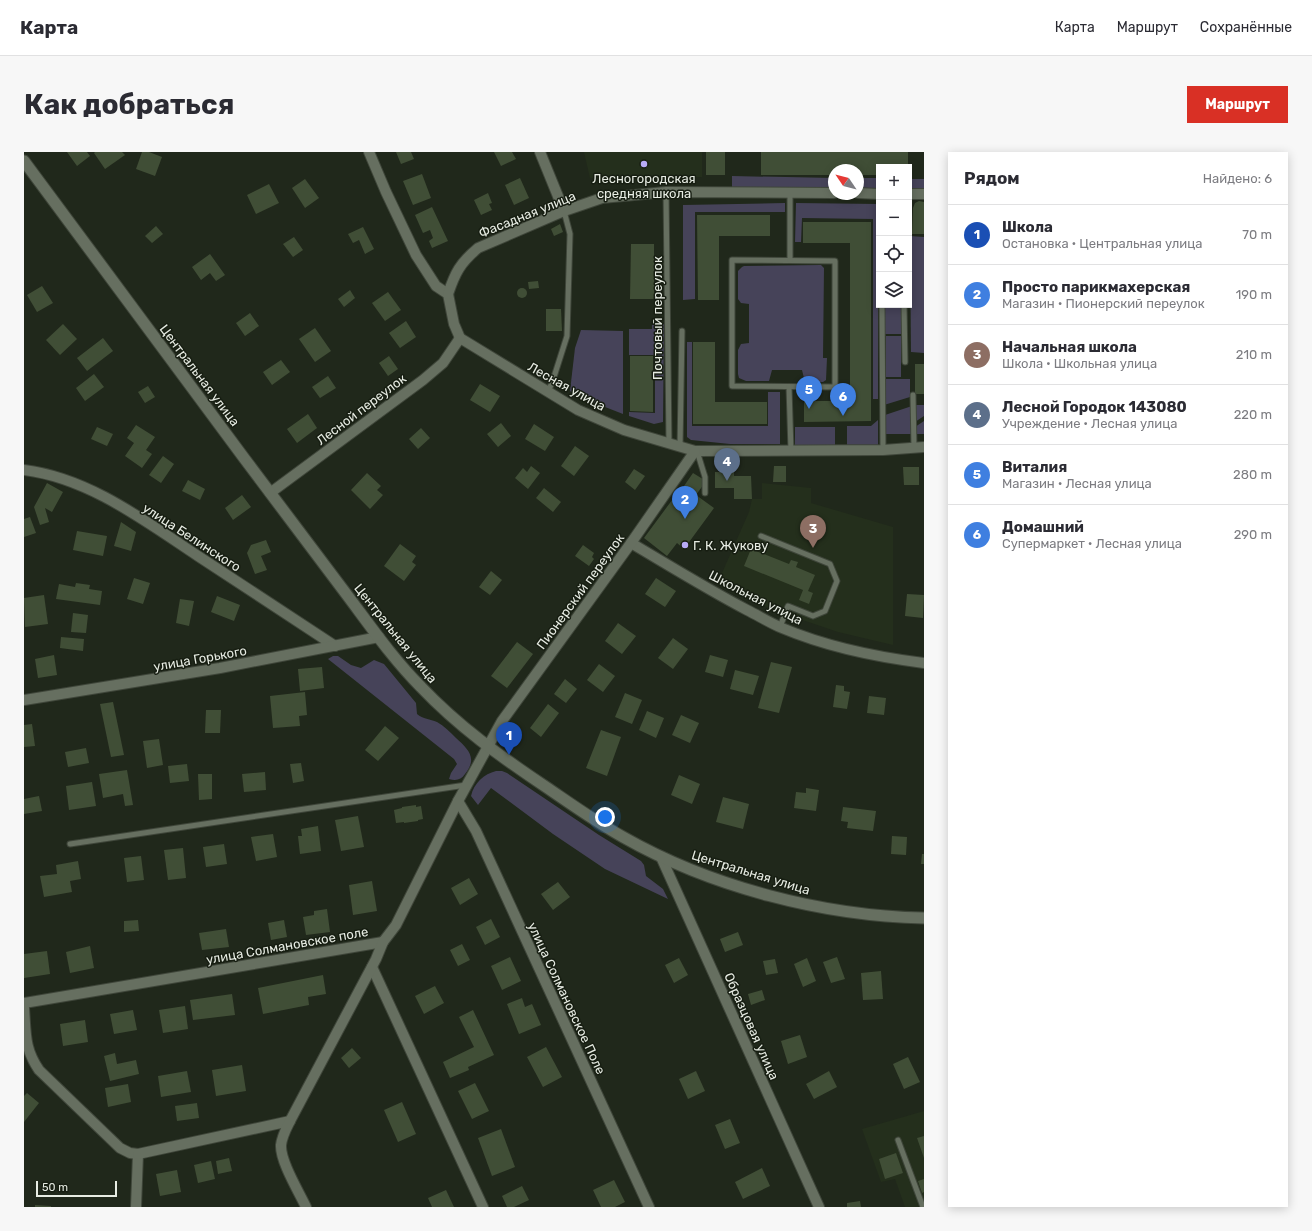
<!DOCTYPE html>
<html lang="ru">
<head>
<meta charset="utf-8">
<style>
	:root { --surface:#fff; --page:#f7f7f7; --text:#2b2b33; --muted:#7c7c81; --line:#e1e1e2; --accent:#d93025 }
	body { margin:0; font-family:Rubik,sans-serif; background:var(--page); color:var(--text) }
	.controls { position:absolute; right:12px; top:12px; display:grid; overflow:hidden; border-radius:0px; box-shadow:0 2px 10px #0003 }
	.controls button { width:36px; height:36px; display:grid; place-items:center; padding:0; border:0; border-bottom:1px solid var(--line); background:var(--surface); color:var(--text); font:20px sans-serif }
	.compass { position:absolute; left:804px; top:12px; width:36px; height:36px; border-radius:50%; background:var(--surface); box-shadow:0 2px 10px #0003; rotate:305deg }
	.scale { position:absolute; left:12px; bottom:10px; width:81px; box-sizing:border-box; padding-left:4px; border:2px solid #e7ece3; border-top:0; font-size:11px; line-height:14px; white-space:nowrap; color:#e7ece3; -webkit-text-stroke:3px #171e12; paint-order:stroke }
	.you { position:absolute; left:581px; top:665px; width:14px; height:14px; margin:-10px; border:3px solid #fff; border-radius:50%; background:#1a73e8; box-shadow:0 0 0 6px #1a73e833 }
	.badge { display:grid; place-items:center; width:26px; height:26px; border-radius:50%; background:var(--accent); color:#fff; font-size:13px; font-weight:700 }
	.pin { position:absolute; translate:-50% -33px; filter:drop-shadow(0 1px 2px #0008) }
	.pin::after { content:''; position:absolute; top:21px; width:14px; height:12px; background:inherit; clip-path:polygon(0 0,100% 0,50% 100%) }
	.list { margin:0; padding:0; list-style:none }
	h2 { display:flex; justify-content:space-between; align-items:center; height:52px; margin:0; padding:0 16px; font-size:17px }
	h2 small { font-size:13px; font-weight:400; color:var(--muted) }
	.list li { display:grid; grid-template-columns:26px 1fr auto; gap:12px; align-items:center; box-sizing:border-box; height:60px; padding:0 16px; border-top:1px solid var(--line) }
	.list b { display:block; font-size:15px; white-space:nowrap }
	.list p { margin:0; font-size:13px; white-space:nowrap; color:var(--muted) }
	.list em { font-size:13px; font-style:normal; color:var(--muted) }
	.icon { flex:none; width:22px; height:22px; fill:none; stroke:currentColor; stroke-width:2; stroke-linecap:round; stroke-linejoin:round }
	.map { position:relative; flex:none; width:900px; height:1055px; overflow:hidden; border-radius:0px }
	header { display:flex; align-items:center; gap:24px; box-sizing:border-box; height:56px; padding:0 20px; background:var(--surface); border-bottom:1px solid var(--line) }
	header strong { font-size:19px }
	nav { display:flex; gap:22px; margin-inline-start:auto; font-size:14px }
	.intro { display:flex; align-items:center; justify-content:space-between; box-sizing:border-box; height:96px; padding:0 24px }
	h1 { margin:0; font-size:28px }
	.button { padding:10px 18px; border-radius:0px; background:var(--accent); color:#fff; font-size:14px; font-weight:700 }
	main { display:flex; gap:24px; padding:0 24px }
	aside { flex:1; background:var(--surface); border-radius:0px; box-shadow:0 2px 10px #0003 }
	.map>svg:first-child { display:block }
	.built { fill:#242f1c }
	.green { fill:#464359 }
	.building { fill:#404e36 }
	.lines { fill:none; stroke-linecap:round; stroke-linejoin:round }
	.service-casing { stroke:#3f463a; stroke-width:7 }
	.minor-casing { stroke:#3f463a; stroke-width:12 }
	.tertiary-casing { stroke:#3f463a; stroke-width:13 }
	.service { stroke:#666f60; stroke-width:5 }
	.minor { stroke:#666f60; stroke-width:10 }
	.tertiary { stroke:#666f60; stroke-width:11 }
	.poi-dot { fill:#b8abf7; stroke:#171e12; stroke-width:1.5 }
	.labels { text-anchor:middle; stroke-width:3; stroke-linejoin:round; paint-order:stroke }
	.poi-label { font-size:13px; fill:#e7ece3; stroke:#171e12 }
	.street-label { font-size:13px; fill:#e7ece3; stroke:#171e12 }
</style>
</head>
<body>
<header>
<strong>Карта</strong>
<nav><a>Карта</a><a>Маршрут</a><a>Сохранённые</a></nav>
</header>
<div class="intro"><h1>Как добраться</h1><a class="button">Маршрут</a></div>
<main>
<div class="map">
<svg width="900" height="1055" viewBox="0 0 900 1055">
	<rect width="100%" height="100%" fill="#20281b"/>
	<!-- built -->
	<g class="built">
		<polygon points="560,0 678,0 678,25 566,26"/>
		<polygon points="738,331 787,336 787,351 869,375 869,493 814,480 767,464 758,459 756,462 694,430 725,360 728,347 738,347"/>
		<polygon points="900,959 900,1055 881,1055 871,1027 857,1030 838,977"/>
	</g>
	<!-- green -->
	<g class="green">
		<polygon points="708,24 810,26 810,37 708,36"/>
		<rect x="834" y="26" width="21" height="11"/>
		<rect x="885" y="27" width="15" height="11"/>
		<polygon points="761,51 761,60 671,60 671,147 659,148 659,53"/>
		<polygon points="772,51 854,52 854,247 849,247 849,67 778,66 777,90 771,90"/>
		<polygon points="886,84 900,85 900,201 887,200"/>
		<polygon points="797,113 800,116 799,206 803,206 802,228 799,230 781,230 778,218 748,218 745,229 722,229 715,226 714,222 714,198 717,192 725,191 725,152 717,151 714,147 714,119 718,115 720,114"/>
		<polygon points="860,153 878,153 879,182 860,182"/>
		<polygon points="628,172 640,172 639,270 630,272 605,264 605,260 631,261 631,203 605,203 605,177 628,177"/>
		<polygon points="557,178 599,179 599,262 558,246 546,239 551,196"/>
		<rect x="862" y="184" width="15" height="41"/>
		<polygon points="663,190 668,190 668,274 744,274 744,240 756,240 756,292 706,292 667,288 663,285"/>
		<polygon points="860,227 886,227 886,245 860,253"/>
		<polygon points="891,253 900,253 900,264 891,270"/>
		<polygon points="888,254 888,282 861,282 861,263"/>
		<polygon points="854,268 854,293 823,294 823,274 847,274"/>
		<polygon points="900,269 900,282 891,282 891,275"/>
		<polygon points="771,275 811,275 811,293 771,294"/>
		<path d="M309 504H314L327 513 337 516 350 508 360 512 392 551 393 562C399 567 406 567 413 570 420 574 426 580 432 586 444 597 454 606 441 622 437 628 432 629 425 627L427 621 433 612 430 607 304 507Z"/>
		<path d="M472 619H478L483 621 575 683 617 709 620 713 622 724 639 737 644 747 581 717 529 682 467 636 454 653 447 644C450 631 460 622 472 619Z"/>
	</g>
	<!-- building -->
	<g class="building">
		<polygon points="43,0 63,0 66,4 53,14"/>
		<polygon points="71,0 98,0 101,3 81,17 70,1"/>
		<polygon points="118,0 125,0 138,5 131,24 112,17"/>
		<polygon points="372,0 387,0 390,7 377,12"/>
		<polygon points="470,0 488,0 492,7 477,14"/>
		<rect x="682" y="0" width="19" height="23"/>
		<polygon points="737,0 884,0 884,15 855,15 855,23 834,23 834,18 810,18 810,23 737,23"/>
		<polygon points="398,22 407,46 389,53 379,29"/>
		<polygon points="496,26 505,46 490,53 481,33"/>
		<polygon points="281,27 295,46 281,56 268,36"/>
		<polygon points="245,32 255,51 232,62 223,43"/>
		<polygon points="464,41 468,51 465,52 468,58 457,63 450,48"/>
		<polygon points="895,49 900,50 900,82 888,82 889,56 891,51"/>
		<polygon points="408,55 424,89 408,96 405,89 409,86 406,78 399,81 391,63"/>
		<polygon points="673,63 746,63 746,84 695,84 695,148 674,148"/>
		<polygon points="779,70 847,70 847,269 780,270 780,249 826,249 826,91 779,91"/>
		<polygon points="536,72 539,80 530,84 527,77"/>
		<polygon points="132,74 139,82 128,91 121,84"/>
		<polygon points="339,75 350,97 341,102 335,88 329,91 324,82"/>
		<polygon points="270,85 279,98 269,105 259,92"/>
		<polygon points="607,92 630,92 630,147 606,147"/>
		<polygon points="186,102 201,123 192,129 186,121 177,128 168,115"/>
		<polygon points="514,129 515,136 505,137 504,130"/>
		<polygon points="18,134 29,151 13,160 3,143"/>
		<circle cx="498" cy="141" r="5"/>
		<polygon points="326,138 331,146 320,155 314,147"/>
		<polygon points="364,140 377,158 361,169 348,151"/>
		<polygon points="522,157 537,157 538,179 522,179"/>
		<polygon points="226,161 235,174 221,184 212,171"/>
		<polygon points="382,169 392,185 376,196 365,181"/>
		<polygon points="39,172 53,187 36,203 22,188"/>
		<polygon points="291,176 307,199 291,210 275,187"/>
		<polygon points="79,186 89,199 63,219 53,206"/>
		<polygon points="669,190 691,190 691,250 743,250 743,272 669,272"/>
		<polygon points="365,204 374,217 364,224 355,211"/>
		<polygon points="606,204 629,204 629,260 606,259"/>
		<polygon points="257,208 266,220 248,233 239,220"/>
		<rect x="891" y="212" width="9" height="30"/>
		<polygon points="70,222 80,235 61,249 52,236"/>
		<polygon points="304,224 312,236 296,246 288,235"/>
		<polygon points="456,232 476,244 466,260 446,248"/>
		<polygon points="124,234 131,245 121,251 114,240"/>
		<polygon points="284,262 293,276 273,291 263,277"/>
		<polygon points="477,271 487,284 474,295 463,282"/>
		<polygon points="510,272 530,285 521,299 501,287"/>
		<polygon points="112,273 131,285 122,298 128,302 118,316 101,304 110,291 103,286"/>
		<polygon points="73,275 89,282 83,294 67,287"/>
		<polygon points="397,276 406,286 394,297 385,287"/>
		<polygon points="551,294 565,304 550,324 537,314"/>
		<polygon points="139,304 150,312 137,331 125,323"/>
		<polygon points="507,314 516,321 504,337 491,326 499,316 503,320"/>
		<polygon points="750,314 762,314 762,330 749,330"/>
		<polygon points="879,315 895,315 895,333 880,333"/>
		<polygon points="610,317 621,324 611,338 601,330"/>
		<polygon points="691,320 710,320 710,324 727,324 728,347 710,347 710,336 691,336"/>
		<polygon points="343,321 357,334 353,338 359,343 346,357 327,338"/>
		<polygon points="669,321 682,329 672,343 690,356 660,397 653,391 643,404 620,386 654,340 658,344 663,337 660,334"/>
		<polygon points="164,328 181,337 176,348 158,339"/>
		<polygon points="23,331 39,340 28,360 21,356 25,370 16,373 10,355"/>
		<polygon points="520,336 537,350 529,360 512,346"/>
		<polygon points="218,343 227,355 209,368 201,356"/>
		<polygon points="6,365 12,381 0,385 0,367"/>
		<polygon points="97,370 112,380 107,399 90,394"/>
		<polygon points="53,379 83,384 79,404 49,398"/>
		<polygon points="242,388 247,400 237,404 243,418 231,422 223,401 227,393"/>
		<polygon points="376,392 392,404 388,410 392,413 380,429 360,414"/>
		<polygon points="559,393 570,401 568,405 570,407 565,414 551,404"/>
		<polygon points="727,397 765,412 767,408 774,410 772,415 791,423 784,439 789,441 785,452 775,448 779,438 720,414"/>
		<polygon points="467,419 478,428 466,443 455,435"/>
		<polygon points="110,426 126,431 119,452 103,447"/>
		<polygon points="632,426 652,439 641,455 621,442"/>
		<polygon points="52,431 66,433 65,437 78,439 76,453 32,447 35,432 51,435"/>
		<polygon points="883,442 900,443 899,466 881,464"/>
		<polygon points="20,443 24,472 1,475 0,446"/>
		<polygon points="193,444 216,453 210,469 187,460"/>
		<polygon points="156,447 170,449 165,474 152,471"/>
		<polygon points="49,461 64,463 62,481 47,480"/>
		<polygon points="594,471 612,484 598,502 581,489"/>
		<polygon points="37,485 60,487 59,499 36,496"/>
		<polygon points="649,486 664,497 649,517 634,506"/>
		<polygon points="493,490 509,502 483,536 467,524"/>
		<polygon points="30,503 33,523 14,526 11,507"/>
		<polygon points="686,503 704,508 699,525 681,520"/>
		<polygon points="747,510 768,515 755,561 734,556"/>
		<polygon points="575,512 591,524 579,540 563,528"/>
		<polygon points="298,515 300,536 276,539 274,517"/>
		<polygon points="711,518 735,524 729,543 706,537"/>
		<polygon points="541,527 553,537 542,551 530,542"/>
		<polygon points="812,533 820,534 820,539 826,540 823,557 809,555"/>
		<polygon points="281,540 283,563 275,564 276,574 249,576 246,544"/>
		<polygon points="601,541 618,548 608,572 591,565"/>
		<polygon points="845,544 862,546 860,563 843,561"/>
		<polygon points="89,550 100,603 87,605 76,552"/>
		<polygon points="524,552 535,561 517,585 506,576"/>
		<polygon points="182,558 197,558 196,581 181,581"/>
		<polygon points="623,559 640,566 632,586 615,578"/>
		<polygon points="657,563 675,571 666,591 648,583"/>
		<polygon points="8,572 11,594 0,595 0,573"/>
		<polygon points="361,574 375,586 354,609 341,598"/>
		<polygon points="577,578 597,585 583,624 562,616"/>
		<polygon points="135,587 139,613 123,616 119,589"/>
		<polygon points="62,596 65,611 44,615 41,600"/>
		<polygon points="277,611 280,629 269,631 266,612"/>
		<polygon points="163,612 165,629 146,631 144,614"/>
		<polygon points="103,618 109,653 101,654 99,642 79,646 75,622"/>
		<polygon points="241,620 242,638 220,640 218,622"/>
		<polygon points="174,622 188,622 188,647 175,648"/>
		<polygon points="655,623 676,632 668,652 647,643"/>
		<polygon points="68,630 72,654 45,658 42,634"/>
		<polygon points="782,636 795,638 792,659 770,656 772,640 782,641"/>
		<polygon points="15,644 18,659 0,662 0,647"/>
		<polygon points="699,645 725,652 719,677 692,670"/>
		<polygon points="392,653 392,655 397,654 399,667 394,668 394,669 380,671 380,670 372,671 370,658 378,656 378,655"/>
		<polygon points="819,655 852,659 849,679 823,676 824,670 817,669"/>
		<polygon points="334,664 340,695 317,699 311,668"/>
		<polygon points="294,674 297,699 276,702 274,684 278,684 277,677"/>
		<polygon points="249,682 253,705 232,709 227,685"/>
		<polygon points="868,684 883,685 882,703 867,702"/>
		<polygon points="200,692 203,712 182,715 179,695"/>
		<polygon points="159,696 162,726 144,728 140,698"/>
		<polygon points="898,702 900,702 900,712 897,712"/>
		<polygon points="117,704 120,728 103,730 100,706"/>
		<polygon points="54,709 57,727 46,729 48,740 20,745 16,724 33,722 32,713"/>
		<polygon points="445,726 454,742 436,753 427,736"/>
		<polygon points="348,729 353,759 329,763 325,733"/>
		<polygon points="534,730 546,745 529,758 517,742"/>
		<polygon points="303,757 306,780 282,783 279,765 290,763 290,759"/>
		<polygon points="467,767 476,785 461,793 452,775"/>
		<polygon points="114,768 115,779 100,780 100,769"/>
		<polygon points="260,768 263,785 247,788 244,771"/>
		<polygon points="202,777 205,795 178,798 175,781"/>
		<polygon points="714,780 719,793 701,800 696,787"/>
		<polygon points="438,792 446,808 434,814 426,798"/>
		<polygon points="66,794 70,816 46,821 42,800"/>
		<polygon points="23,799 26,822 0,826 0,802"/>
		<polygon points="486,805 497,829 478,838 467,814"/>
		<polygon points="813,805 821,827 807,831 799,810"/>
		<polygon points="655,806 664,823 650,831 641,813"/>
		<polygon points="783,806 792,829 779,835 770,812"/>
		<polygon points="751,807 754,821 742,823 739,809"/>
		<polygon points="857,819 859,847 839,848 837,821"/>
		<polygon points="299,823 302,842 284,845 285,853 239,862 234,836"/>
		<polygon points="411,834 420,851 400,862 391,844"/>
		<polygon points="738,838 741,848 727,853 724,842"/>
		<polygon points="208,842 211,863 169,868 166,848"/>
		<polygon points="498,846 501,855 508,852 517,873 495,882 483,852"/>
		<polygon points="161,854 164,877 139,881 135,858"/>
		<polygon points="109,858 113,878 90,882 86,862"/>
		<polygon points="449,858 470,903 444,915 445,918 426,926 419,910 450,895 435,865"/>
		<polygon points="61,868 64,890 39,894 36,872"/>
		<polygon points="776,883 783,905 764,912 757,889"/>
		<polygon points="522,895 538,925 519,935 503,905"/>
		<polygon points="328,896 337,906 325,916 317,906"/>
		<polygon points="91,901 93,912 112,908 115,922 86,929 80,904"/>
		<polygon points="884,905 896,930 880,937 869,912"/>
		<polygon points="218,913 222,939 192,944 188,918"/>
		<polygon points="163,919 167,940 137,945 134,924"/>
		<polygon points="672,919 681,939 664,947 655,927"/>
		<polygon points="805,919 813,935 790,947 782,932"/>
		<polygon points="451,931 465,959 448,967 434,939"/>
		<polygon points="104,932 107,950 84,955 81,936"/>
		<polygon points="3,941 15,951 0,970 0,944"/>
		<polygon points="378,950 392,982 374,990 360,958"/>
		<polygon points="173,951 175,966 153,969 151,954"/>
		<polygon points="706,967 716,991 701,997 691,973"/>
		<polygon points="477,977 491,1015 468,1024 454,986"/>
		<polygon points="900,984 900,1006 893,986"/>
		<polygon points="872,1001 879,1021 861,1027 855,1007"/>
		<polygon points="205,1006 208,1019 194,1022 192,1009"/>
		<polygon points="187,1009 191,1027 174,1031 170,1013"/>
		<polygon points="738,1016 746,1034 719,1047 711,1030"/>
		<polygon points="153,1018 157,1040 136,1044 132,1022"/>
		<polygon points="900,1027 900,1040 898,1041 894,1029"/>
		<polygon points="590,1028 601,1050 591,1055 577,1055 569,1038"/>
		<polygon points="498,1034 505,1048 490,1055 483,1055 478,1044"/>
		<polygon points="422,1038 430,1055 408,1055 404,1046"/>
		<polygon points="836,1049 837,1055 823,1055 823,1051"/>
		<polygon points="11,1053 27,1054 27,1055 11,1055"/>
	</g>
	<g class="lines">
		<!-- service casing -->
		<g class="service-casing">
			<g id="service">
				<polyline points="642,40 645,291"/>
				<polygon points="708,108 811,109 811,235 708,234"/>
				<polyline points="766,108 766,40"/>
				<polyline points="858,153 859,298"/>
				<polyline points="880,153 881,210"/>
				<polyline points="765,235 767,299"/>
				<polyline points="524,240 529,228 543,184 546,82 540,59"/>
				<polyline points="889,243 890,296"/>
				<polyline points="656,295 658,179"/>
				<polyline points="673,299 681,325 681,341"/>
				<polyline points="737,384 806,412 813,429 801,459 789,464 764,454 756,475"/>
				<polyline points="46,692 442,633"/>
				<polyline points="874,988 899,1055"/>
			</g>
		</g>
		<!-- minor casing -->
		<g class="minor-casing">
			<g id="minor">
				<polyline points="345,0 362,40 392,103 412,134 424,142 430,172 436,186 554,258 600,278 671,299 859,298 900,295"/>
				<polyline points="516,0 540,59"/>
				<polyline points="834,41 855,42"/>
				<polyline points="885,42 900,42"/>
				<path d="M424 142C431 121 436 111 454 96L540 59 578 46 642 40 810 41"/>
				<path d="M0 318C65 326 121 369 174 404 220 434 266 464 311 494"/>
				<polyline points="246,341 399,228 419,211 436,186"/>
				<path d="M607 391C646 414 683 437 723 458 735 464 746 471 758 476 803 495 852 505 900 511"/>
				<polyline points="0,548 196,516 355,485"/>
				<polyline points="434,649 452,679 625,1055"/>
				<polyline points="637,705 795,1055"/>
				<polyline points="348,815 459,1055"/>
				<polyline points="0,851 359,790"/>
				<path d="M0 856C2 881 0 896 15 918L96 996 106 1001 114 1002 112 1055"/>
				<polyline points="114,1002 266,969"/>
				<path d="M282 1055C275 1040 256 1009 257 993 258 984 262 977 266 969L352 807 359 790 372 773 434 649 478 569 607 391 671 299"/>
			</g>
		</g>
		<!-- tertiary casing -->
		<g class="tertiary-casing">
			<path id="tertiary" d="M0 9C73 108 147 207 220 306 253 350 287 395 320 439 345 472 368 506 397 535 434 574 477 605 522 635 547 652 572 670 599 685 687 735 799 764 900 766"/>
		</g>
		<!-- service -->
		<use href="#service" class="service"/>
		<!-- minor -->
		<use href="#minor" class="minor"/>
		<!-- tertiary -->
		<use href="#tertiary" class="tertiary"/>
	</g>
	<!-- markers -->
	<g class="poi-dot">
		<circle cx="620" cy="12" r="4"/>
		<circle cx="661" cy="393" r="4"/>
	</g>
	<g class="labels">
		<!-- poi labels -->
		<g class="poi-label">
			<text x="620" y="31">Лесногородская<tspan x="620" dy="15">средняя школа</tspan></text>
			<text x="669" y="398" text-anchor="start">Г. К. Жукову</text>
		</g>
		<!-- street labels -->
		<g class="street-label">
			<text transform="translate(503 62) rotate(-22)" y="5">Фасадная улица</text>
			<text transform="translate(633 166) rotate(-90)" y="5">Почтовый переулок</text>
			<text transform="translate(176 223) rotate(53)" y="5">Центральная улица</text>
			<text transform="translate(543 234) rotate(29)" y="5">Лесная улица</text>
			<text transform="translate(337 257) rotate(-37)" y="5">Лесной переулок</text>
			<text transform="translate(168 385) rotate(33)" y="5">улица Белинского</text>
			<text transform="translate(556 439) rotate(-54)" y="5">Пионерский переулок</text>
			<text transform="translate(732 445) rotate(27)" y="5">Школьная улица</text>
			<text transform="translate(372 481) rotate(51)" y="5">Центральная улица</text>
			<text transform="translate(176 506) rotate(-10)" y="5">улица Горького</text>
			<text transform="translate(727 720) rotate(17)" y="5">Центральная улица</text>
			<text transform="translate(263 793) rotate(-10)" y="5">улица Солмановское поле</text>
			<text transform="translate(543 846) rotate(65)" y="5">улица Солмановское Поле</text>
			<text transform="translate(728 874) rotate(66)" y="5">Образцовая улица</text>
		</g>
	</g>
</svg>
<div class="controls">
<button>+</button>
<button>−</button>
<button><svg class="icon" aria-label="locate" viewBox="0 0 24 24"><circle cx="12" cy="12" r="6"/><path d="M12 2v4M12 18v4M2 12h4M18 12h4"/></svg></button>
<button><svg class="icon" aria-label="layers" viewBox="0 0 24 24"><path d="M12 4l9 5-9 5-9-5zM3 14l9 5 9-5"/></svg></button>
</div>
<svg class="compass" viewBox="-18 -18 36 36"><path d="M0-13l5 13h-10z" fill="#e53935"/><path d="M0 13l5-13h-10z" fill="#7c7c81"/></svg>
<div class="scale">50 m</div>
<div class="you"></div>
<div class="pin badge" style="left:485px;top:603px;background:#1a4fb4">1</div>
<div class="pin badge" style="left:661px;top:367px;background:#3f7fe0">2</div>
<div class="pin badge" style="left:789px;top:396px;background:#8d6e63">3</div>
<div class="pin badge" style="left:703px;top:329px;background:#5c6f8a">4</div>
<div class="pin badge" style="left:785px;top:257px;background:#3f7fe0">5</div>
<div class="pin badge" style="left:819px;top:264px;background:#3f7fe0">6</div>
</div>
<aside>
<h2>Рядом<small>Найдено: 6</small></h2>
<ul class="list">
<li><span class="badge" style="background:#1a4fb4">1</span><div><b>Школа</b><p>Остановка · Центральная улица</p></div><em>70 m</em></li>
<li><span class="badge" style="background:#3f7fe0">2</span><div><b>Просто парикмахерская</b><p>Магазин · Пионерский переулок</p></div><em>190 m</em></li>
<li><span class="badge" style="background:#8d6e63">3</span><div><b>Начальная школа</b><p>Школа · Школьная улица</p></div><em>210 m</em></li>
<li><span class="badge" style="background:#5c6f8a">4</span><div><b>Лесной Городок 143080</b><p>Учреждение · Лесная улица</p></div><em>220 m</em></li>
<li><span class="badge" style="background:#3f7fe0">5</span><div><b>Виталия</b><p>Магазин · Лесная улица</p></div><em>280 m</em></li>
<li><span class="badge" style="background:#3f7fe0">6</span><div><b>Домашний</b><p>Супермаркет · Лесная улица</p></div><em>290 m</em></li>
</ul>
</aside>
</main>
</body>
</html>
